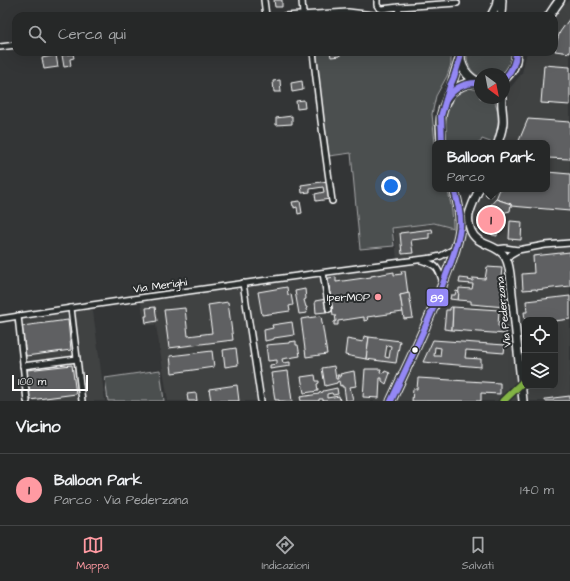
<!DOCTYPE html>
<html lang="it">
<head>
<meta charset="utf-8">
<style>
	:root { --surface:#262828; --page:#323434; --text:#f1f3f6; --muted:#a4a6a8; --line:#424445; --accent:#ff9aa2 }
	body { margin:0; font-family:"Architects Daughter",sans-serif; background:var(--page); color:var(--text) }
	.controls { position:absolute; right:12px; bottom:12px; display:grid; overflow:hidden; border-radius:8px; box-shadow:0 4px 16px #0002 }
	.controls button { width:36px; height:36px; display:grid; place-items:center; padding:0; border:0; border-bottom:1px solid var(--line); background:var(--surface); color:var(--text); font:20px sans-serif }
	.compass { position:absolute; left:474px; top:68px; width:36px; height:36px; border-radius:50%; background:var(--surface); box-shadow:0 4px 16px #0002; rotate:148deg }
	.scale { position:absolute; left:12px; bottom:10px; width:76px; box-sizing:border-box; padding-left:4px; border:2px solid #fff; border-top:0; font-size:11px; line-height:14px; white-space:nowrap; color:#fff; -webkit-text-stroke:3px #2a2d2e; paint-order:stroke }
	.you { position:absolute; left:391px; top:186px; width:14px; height:14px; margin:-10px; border:3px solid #fff; border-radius:50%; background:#1a73e8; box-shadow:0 0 0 6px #1a73e833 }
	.badge { display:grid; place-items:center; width:26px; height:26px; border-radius:50%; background:var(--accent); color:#111; font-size:13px; font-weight:700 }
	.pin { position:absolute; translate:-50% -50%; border:2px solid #fff; box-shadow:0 1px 4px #0006 }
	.popup { position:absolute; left:432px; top:140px; width:118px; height:52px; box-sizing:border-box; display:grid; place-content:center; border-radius:8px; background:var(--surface); filter:drop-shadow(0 1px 3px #0005); font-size:13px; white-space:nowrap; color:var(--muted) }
	.popup b { font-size:15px; color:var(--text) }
	.popup::after { content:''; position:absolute; left:50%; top:100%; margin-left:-8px; border:8px solid transparent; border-top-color:var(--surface) }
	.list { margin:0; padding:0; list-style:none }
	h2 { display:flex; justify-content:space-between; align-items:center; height:52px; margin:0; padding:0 16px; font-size:17px }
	h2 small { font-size:13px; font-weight:400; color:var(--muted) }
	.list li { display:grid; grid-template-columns:26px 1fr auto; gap:12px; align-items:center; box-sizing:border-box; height:72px; padding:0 16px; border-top:1px solid var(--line) }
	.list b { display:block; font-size:15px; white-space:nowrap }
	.list p { margin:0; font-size:13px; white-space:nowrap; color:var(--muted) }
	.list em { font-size:13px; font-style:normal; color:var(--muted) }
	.icon { flex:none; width:22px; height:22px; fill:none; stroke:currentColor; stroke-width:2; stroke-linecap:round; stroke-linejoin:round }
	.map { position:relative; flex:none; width:570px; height:401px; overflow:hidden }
	.search { position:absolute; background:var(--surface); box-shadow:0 4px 16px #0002; left:12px; right:12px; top:12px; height:44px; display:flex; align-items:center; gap:10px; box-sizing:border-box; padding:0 14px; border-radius:12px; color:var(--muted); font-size:15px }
	.sheet { height:124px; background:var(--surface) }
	nav { display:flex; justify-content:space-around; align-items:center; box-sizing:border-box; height:56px; border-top:1px solid var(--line); background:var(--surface); font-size:11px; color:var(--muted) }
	nav a { display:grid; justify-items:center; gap:2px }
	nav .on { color:var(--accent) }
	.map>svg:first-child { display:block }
	.built { fill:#404243; fill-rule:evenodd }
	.green { fill:#4c4f50; stroke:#a6a7a8 }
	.building { fill:#5f6162; stroke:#fff; fill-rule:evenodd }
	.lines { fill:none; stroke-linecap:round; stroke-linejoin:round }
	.street-casing { stroke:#fff; stroke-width:8 }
	.secondary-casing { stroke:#fff; stroke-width:10 }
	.primary-casing { stroke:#fff; stroke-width:11 }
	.street { stroke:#2a2d2e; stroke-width:5 }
	.secondary { stroke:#2a2d2e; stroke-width:7 }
	.primary { stroke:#2a2d2e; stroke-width:8 }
	.bus-1-casing { stroke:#2a2d2e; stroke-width:9 }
	.bus-1 { stroke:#9488f6; stroke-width:6 }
	.rail-1-casing { stroke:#2a2d2e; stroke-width:10 }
	.rail-1 { stroke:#83b545; stroke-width:7 }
	.poi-dot { fill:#ff9aa2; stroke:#2a2d2e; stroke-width:1.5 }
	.bus-dot { fill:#fff; stroke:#2a2d2e; stroke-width:1.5 }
	.labels { text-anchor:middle; stroke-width:4; stroke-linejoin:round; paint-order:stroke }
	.street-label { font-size:11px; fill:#fff; stroke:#2a2d2e }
	.poi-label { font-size:11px; fill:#fff; stroke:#2a2d2e; text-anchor:end }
	.line-badge { stroke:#2a2d2e; stroke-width:1.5 }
	.badge-label { font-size:11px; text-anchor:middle; font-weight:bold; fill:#fff }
</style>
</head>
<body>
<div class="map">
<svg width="570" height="401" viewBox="0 0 570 401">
	<rect width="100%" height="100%" fill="#333536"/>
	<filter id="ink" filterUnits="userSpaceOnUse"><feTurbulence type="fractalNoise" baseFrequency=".025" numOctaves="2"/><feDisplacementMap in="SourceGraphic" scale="8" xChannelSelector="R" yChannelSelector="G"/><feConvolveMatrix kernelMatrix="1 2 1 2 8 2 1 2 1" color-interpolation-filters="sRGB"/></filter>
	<g filter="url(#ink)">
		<!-- built -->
		<g class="built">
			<path d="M570 0V401H168L156 325H145L140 298 397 260 394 228 439 224 474 215 484 189H547V143H503L504 140 503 137 506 122V112L508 108V93L509 89 515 82 522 73 527 52H554V17L562 7ZM525 320H555V386H525Z"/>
			<polygon points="92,304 105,401 23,401 16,318"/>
		</g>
		<!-- green -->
		<g class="green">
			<path d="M317 52H451V64L447 76 436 96 432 114 435 143V189H447C451 201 453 215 453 228L434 223 392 228 394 246 360 249 351 153 329 156 320 92Z"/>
			<path d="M467 52H511C513 61 510 68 503 74H480V77C470 72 466 63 467 52Z"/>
			<path d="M470 88 480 91V98H493C501 113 499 128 493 143L482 139 480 143H447C444 121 443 93 470 88Z"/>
			<polygon points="160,370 164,401 108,401 105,378"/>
		</g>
		<!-- building -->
		<g class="building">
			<polygon points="274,0 282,0 282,7 275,7"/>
			<polygon points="570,18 570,53 555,51 556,43 560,32"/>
			<polygon points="330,52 339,52 340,56 331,57"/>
			<polygon points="73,54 74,58 70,59 71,66 64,67 62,55"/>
			<polygon points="56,55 58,67 44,69 42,58"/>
			<polygon points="544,65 570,67 570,105 541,103"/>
			<polygon points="280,80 281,92 274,92 273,81"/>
			<polygon points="302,81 303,90 292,92 291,83"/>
			<polygon points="304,100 305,108 297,109 296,101"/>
			<polygon points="292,116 292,124 276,125 276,118"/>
			<polygon points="528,119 570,122 570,159 547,158 547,143 518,143"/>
			<polygon points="547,172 570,174 570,211 511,206 511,204 496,199 500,189 547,189"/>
			<polygon points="328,181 330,199 316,201 315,194 324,192 323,187 310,189 310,192 302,193 301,185"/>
			<polygon points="496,199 511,204 510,211 498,214 497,236 492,235 490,233 488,229 486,221 486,214 488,208"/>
			<polygon points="300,201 302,213 298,214 297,207 294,208 294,206 293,206 292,202"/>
			<polygon points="510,221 522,222 521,240 509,239"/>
			<polygon points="432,229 433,233 429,233 429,238 411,240 413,253 402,254 400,233"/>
			<polygon points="570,252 570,286 536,290 536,289 523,290 522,274 534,273 533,256"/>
			<polygon points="487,267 502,268 501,277 503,277 503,292 507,292 505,307 471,304 471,301 458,300 459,288 472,289 473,284 459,283 460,278 469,279 468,280 473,281 473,278 485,279"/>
			<polygon points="401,271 405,271 408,294 400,295 403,312 367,317 368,320 364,321 364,317 338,321 338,325 334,325 334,322 336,321 335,315 333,315 328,278 336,277 336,282 371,277 371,276 394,272 394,275 402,274"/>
			<polygon points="287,287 288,295 291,294 293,305 289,306 290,311 262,315 258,292"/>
			<polygon points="305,289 306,299 304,300 306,307 307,307 307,308 306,309 307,313 299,314 295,291"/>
			<polygon points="456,291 459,292 458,300 450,299 451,295 455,295"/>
			<polygon points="409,293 413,318 404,319 400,295"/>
			<polygon points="570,296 570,319 555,321 525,320 524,312 527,312 526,301"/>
			<polygon points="326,299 327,307 325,307 326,312 316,313 315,301"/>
			<polygon points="228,302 233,340 169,348 164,310 185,308 188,336 212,333 208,305"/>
			<polygon points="155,307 157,321 146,323 145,316 147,316 146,308"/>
			<polygon points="450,307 453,307 452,330 444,329 446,310 450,310"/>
			<polygon points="453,307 499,310 498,326 507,327 506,334 452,330"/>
			<polygon points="321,316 327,354 306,357 301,319"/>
			<polygon points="68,320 71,350 26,356 22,326"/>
			<polygon points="292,322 294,335 274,338 274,339 265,341 264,330 273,328 272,325"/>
			<polygon points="364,336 369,337 366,359 345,355 347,339 363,342"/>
			<path d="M369 337 400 341 396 363 366 359ZM387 345 391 346 389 358 385 357Z"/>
			<path d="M433 340 505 345 504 353 466 350 465 358 481 359V367L423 362ZM435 347 441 348 440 356H434Z"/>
			<polygon points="296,341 296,345 298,345 300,356 282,359 283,363 290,362 290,366 270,369 270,365 277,364 277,360 268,361 266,345 289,343 289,342"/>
			<polygon points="236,348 238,365 225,367 223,350"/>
			<polygon points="212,351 214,367 172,373 170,356"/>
			<polygon points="72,365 76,394 30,400 27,370"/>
			<polygon points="334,366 336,379 338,379 337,375 339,375 339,377 341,377 340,374 354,371 356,386 350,387 353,400 346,401 344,387 342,387 342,385 340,386 339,381 337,382 337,383 325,386 322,368"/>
			<polygon points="365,369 381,369 380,372 384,373 385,371 390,373 386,384 382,381 382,378 380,378 379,398 363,397"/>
			<polygon points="288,371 292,401 279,401 279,400 275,400 271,373"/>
			<polygon points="315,375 316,381 319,381 319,383 317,384 318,391 304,393 301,377"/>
			<polygon points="418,378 500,383 500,394 481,393 481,401 412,401 413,389 417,389"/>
			<polygon points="237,385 239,401 211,401 209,389"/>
			<polygon points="337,388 338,394 333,395 332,393 327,394 327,398 339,396 340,401 323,401 323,399 319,399 319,401 301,401 300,397 319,394 319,393 323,392 323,391"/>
			<polygon points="196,393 197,401 188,401 187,394"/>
			<polygon points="570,396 570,401 545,401 545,399"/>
		</g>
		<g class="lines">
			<!-- street casing -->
			<g class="street-casing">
				<g id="street">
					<polyline points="264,0 266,16"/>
					<polyline points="302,0 303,15"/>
					<polyline points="377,0 377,5 379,8 382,9 399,7 398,16"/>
					<polyline points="399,7 457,3"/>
					<polyline points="285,16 348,12 382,16"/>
					<polyline points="0,47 16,45"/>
					<polyline points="313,52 321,121 332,201"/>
					<polyline points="489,193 490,189"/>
					<polyline points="497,249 505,248 518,250 545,245 570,243"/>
					<polyline points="506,259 511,254 518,250"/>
					<path d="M421 260C437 265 438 267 443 283"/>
					<polyline points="323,273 329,309"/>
					<polyline points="243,283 261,401"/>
					<polyline points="71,308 82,401"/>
					<polyline points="18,316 27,401"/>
					<path d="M0 319C144 296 288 277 432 258L441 256 456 248"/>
					<polyline points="23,366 77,359"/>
				</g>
			</g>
			<!-- secondary casing -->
			<g class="secondary-casing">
				<g id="secondary">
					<polyline points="491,16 496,6 497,0"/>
					<polyline points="501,16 502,0"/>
					<path d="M498 143C500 136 503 128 503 121 503 113 501 106 502 98"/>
					<path d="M479 189C476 197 471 206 469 215 468 220 469 226 471 231 477 245 494 244 503 254 508 259 509 267 510 274L523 401"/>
				</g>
			</g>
			<!-- primary casing -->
			<g class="primary-casing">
				<g id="primary">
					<polyline points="549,16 555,7 560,0"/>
					<path d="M460 52C460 67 466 77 480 83"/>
					<path d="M504 79C512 72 517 63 516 52"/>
					<path d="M448 95C458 87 466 82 478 82"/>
					<path d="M442 143C441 135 440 126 441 118 442 109 446 102 449 94 452 82 456 70 460 58"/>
					<path d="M391 401C410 360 431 318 446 275 452 260 458 244 460 228 461 215 458 202 454 189"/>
				</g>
			</g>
			<!-- street -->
			<use href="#street" class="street"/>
			<!-- secondary -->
			<use href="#secondary" class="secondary"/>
			<!-- primary -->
			<use href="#primary" class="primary"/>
			<!-- bus-1 casing -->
			<g class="bus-1-casing">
				<g id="bus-1">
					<path d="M504 79C512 71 516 63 516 52"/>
					<path d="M446 100C454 87 465 82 480 83"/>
					<polyline points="442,143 441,116 450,86 454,77 460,58 460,52"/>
					<path d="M391 401C410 360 430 320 445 278 451 262 458 245 460 228 461 215 458 202 454 189"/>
				</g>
			</g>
			<!-- bus-1 -->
			<use href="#bus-1" class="bus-1"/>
			<!-- rail-1 casing -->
			<g class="rail-1-casing">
				<polyline id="rail-1" points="503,401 525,380"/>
			</g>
			<!-- rail-1 -->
			<use href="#rail-1" class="rail-1"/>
		</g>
	</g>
	<!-- markers -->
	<circle class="poi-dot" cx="378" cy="297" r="4"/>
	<circle class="bus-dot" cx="415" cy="350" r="3.5"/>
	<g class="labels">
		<!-- street labels -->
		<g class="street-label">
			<text transform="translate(160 285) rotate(-8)" y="4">Via Merighi</text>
			<text transform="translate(503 312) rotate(-96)" y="4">Via Pederzana</text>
		</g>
		<!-- poi labels -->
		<g class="poi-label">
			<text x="370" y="301">IperMOP</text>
		</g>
	</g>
	<rect class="line-badge" x="426" y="288" width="23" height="19" rx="4" fill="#9488f6"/>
	<g class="badge-label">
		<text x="437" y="302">89</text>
	</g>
</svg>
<div class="controls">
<button><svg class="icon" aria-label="locate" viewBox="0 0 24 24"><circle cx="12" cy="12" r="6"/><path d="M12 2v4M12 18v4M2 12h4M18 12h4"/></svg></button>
<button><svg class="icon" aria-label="layers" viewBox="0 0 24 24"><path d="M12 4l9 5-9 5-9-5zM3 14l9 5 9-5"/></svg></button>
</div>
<svg class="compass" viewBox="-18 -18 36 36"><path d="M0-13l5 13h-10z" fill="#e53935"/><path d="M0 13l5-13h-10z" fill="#a4a6a8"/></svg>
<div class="scale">100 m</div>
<div class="you"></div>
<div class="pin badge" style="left:491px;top:220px">1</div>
<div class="popup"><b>Balloon Park</b>Parco</div>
<div class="search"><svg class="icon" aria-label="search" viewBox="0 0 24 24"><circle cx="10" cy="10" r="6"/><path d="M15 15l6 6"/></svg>Cerca qui</div>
</div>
<section class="sheet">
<h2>Vicino<small></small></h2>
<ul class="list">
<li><span class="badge">1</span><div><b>Balloon Park</b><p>Parco · Via Pederzana</p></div><em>140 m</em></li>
</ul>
</section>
<nav>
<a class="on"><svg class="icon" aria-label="map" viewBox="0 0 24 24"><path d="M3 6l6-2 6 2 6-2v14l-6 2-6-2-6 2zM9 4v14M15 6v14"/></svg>Mappa</a>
<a><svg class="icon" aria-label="directions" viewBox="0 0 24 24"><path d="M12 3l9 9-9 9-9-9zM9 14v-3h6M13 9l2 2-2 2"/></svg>Indicazioni</a>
<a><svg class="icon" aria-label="saved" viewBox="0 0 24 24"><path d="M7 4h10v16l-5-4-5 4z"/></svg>Salvati</a>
</nav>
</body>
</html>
